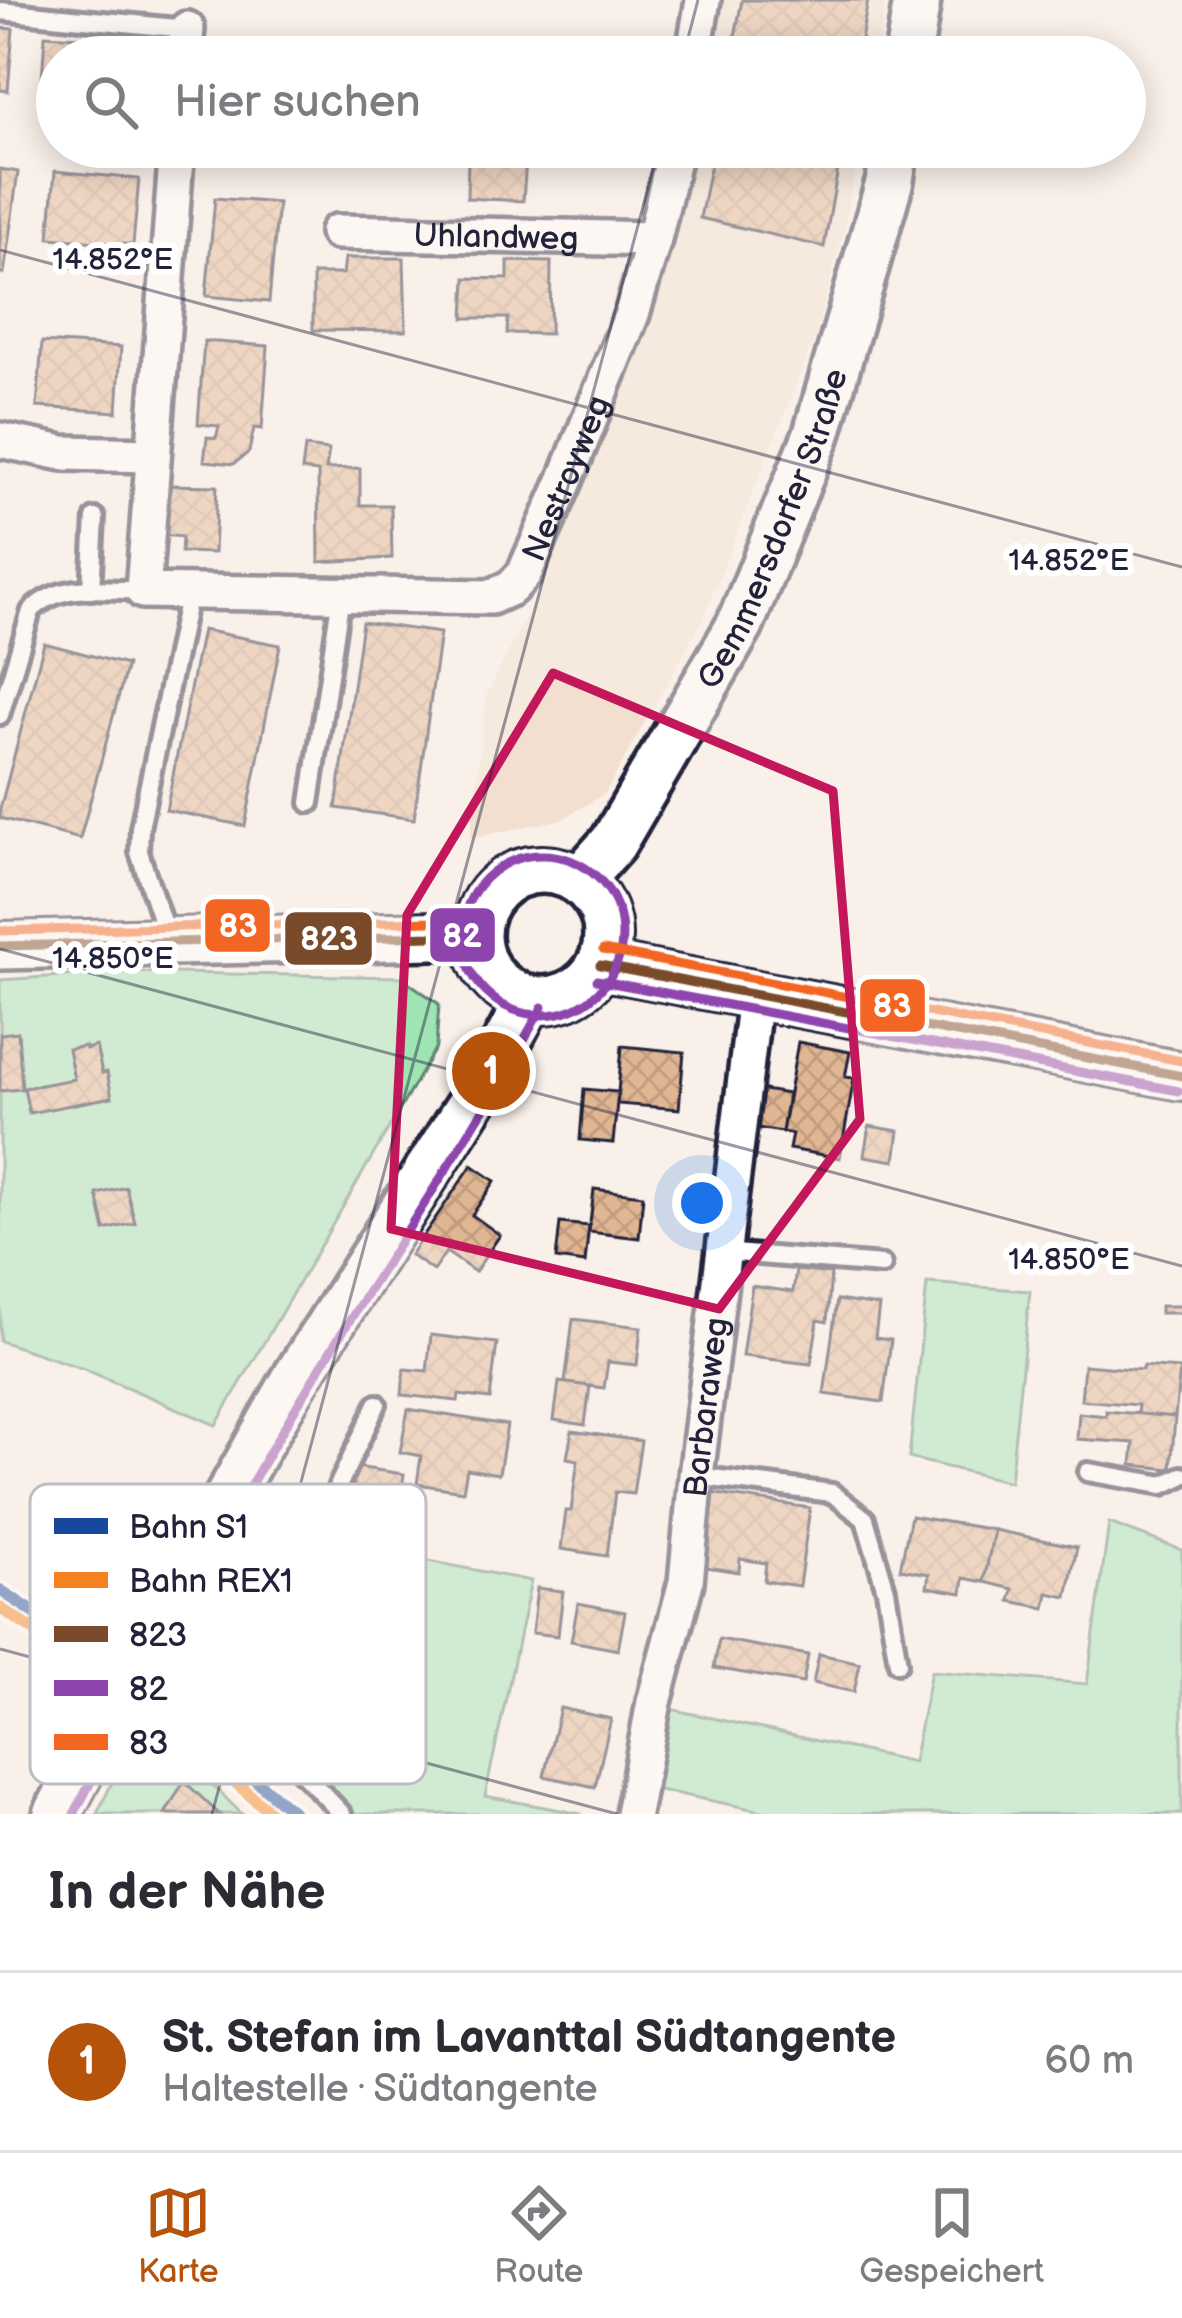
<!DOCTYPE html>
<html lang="de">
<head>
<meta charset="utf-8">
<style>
	:root { --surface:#fff; --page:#f7f7f7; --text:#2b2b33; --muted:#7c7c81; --line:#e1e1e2; --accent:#b45309 }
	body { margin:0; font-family:"Balsamiq Sans",sans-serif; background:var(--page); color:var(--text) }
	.you { position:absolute; left:702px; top:1203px; width:42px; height:42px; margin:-30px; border:9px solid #fff; border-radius:50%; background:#1a73e8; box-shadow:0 0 0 18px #1a73e833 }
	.badge { display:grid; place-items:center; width:78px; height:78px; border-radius:50%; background:var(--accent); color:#fff; font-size:39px; font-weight:700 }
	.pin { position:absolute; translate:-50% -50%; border:6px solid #fff; box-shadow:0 3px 12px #0006 }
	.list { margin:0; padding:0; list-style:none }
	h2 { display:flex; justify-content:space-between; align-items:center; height:156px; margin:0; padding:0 48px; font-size:51px }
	h2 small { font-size:39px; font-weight:400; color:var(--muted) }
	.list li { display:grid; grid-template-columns:78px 1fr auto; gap:36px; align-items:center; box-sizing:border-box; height:180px; padding:0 48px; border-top:3px solid var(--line) }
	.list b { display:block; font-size:45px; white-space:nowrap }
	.list p { margin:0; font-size:39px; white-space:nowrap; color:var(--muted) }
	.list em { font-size:39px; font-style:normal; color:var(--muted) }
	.icon { flex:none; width:66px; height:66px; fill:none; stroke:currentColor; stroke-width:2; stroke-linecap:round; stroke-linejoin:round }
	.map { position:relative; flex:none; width:1182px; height:1814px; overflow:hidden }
	.search { position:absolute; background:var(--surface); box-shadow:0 6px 30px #0003; left:36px; right:36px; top:36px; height:132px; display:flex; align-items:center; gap:30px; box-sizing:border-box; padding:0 42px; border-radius:66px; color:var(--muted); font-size:45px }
	.sheet { height:336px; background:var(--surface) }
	nav { display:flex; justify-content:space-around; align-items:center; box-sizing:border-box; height:168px; border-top:3px solid var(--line); background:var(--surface); font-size:33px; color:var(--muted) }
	nav a { display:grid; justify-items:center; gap:6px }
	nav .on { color:var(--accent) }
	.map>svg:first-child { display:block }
	.built { fill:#f2dfcf }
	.green { fill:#9ee5b3; stroke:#608477; stroke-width:3 }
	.building { fill:url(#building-cross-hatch); stroke:#22223b; stroke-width:3 }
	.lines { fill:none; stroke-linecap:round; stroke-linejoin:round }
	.lane-casing { stroke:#22223b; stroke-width:26 }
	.street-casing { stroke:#22223b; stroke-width:42 }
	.secondary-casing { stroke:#22223b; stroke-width:54 }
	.lane { stroke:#fff; stroke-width:16 }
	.street { stroke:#fff; stroke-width:33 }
	.secondary { stroke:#fff; stroke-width:45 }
	.bus-1-casing { stroke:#fff; stroke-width:18 }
	.bus-2-casing { stroke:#fff; stroke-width:18 }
	.bus-3-casing { stroke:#fff; stroke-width:18 }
	.bus-1 { stroke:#7a4b2a; stroke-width:9 }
	.bus-2 { stroke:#8e44ad; stroke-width:9 }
	.bus-3 { stroke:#f26522; stroke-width:9 }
	.rail-1-casing { stroke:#fff; stroke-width:21 }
	.rail-2-casing { stroke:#fff; stroke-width:21 }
	.rail-1 { stroke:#17489e; stroke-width:12 }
	.rail-2 { stroke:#f5821f; stroke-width:12 }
	.marked { fill:none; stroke:#c2185b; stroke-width:9; stroke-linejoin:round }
	.ticks { fill:none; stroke:#22223b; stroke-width:3; stroke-opacity:0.45 }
	.labels { text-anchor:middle; stroke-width:12; stroke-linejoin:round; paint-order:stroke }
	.street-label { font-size:33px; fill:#22223b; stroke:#fff }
	.key { fill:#fff; stroke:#bdbdc4; stroke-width:3 }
	.key-label { font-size:33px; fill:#22223b }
	.ticks-label { font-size:30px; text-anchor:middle; fill:#22223b; stroke:#fff; stroke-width:12; stroke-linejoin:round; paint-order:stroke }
	.line-badge { stroke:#fff; stroke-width:4.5 }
	.badge-label { font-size:33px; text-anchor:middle; font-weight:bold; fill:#fff }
</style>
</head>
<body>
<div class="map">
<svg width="1182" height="1814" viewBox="0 0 1182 1814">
	<defs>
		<pattern id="building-cross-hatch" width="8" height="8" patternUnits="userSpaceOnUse" patternTransform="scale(3)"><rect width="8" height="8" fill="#e1b692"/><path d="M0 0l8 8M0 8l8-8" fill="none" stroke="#c19c7f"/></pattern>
	</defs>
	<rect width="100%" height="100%" fill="#f9f0e9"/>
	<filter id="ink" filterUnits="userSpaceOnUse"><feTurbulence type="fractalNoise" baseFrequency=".00833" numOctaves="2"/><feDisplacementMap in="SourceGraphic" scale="24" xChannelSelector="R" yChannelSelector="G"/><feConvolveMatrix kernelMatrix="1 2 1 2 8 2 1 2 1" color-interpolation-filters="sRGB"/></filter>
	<g filter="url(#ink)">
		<!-- built -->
		<g class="built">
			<polygon points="723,0 886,0 876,57 713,57"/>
			<polygon points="693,147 859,147 845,224 815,336 702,621 605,793 563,819 470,838 487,694 524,621 658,299"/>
		</g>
		<!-- green -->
		<g class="green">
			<polygon points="123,972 401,977 439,1004 436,1047 216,1425 84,1369 0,1341 0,980"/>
			<polygon points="927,1283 1030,1291 1010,1482 909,1458"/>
			<polygon points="1109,1523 1182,1550 1182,1814 776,1814 649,1788 666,1708 913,1762 931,1671 1087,1684"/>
			<polygon points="321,1543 419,1559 531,1581 485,1796 582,1814 355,1814 248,1699 249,1663"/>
			<polygon points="143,1718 242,1814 219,1814 184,1782 165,1814 97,1814"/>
		</g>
		<!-- building -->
		<g class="building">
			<polygon points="742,0 868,0 858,57 731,57"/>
			<polygon points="0,28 13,29 8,91 0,90"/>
			<polygon points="45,35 152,41 151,57 57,57 57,95 41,94"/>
			<polygon points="215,147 280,147 279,158 215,152"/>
			<polygon points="318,147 357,147 356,158 317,156"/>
			<polygon points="445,147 527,147 523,201 467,198 468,157 444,156"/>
			<polygon points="558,147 611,147 609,164 557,157"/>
			<polygon points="714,147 842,147 824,247 700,218"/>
			<polygon points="0,169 18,172 4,274 0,273"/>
			<polygon points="55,171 139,179 133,245 49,238"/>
			<polygon points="215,198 278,203 269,302 206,296"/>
			<polygon points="345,258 404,258 406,331 313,330 313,274 343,274"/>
			<polygon points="508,261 551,262 550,334 507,333 508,318 464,318 466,278 508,279"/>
			<polygon points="204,341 268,346 262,429 254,428 249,452 234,464 204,461 207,437 216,438 219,426 198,424"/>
			<polygon points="42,342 121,347 117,412 37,407"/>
			<polygon points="305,447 329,450 326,469 360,468 360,505 391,505 392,558 319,562 318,472 302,470"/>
			<polygon points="168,485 217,486 214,553 181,552 182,537 163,535"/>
			<polygon points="362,622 440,633 414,819 336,808"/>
			<polygon points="202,630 280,645 245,826 166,810"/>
			<polygon points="44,643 127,665 80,839 0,818 0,809"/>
			<polygon points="18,1032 22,1089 0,1091 0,1034"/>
			<polygon points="798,1042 850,1052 845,1077 854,1078 840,1158 789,1149 792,1134 782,1132"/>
			<polygon points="85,1046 86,1049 96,1046 102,1073 107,1072 112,1097 29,1113 24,1088 74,1079 68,1049"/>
			<polygon points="622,1046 684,1052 679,1109 617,1104"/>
			<polygon points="584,1089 618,1092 613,1143 580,1140"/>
			<polygon points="758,1089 788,1094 782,1132 751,1127"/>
			<polygon points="869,1126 899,1131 895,1161 864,1156"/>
			<polygon points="472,1165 495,1181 472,1215 500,1235 475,1272 446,1252 433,1271 410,1255"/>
			<polygon points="126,1187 135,1223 105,1230 97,1194"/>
			<polygon points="594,1189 643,1195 639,1238 589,1232"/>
			<polygon points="560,1223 589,1226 585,1263 556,1259"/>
			<polygon points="796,1270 831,1274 827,1322 818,1320 811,1364 742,1356 752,1286 793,1292"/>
			<polygon points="837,1300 879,1306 875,1338 891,1340 883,1402 824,1394"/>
			<rect x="1160" y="1306" width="22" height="7"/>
			<polygon points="573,1319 641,1327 637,1365 608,1362 604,1388 565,1383"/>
			<polygon points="431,1335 497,1343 490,1399 459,1395 458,1401 402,1395 404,1369 427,1371"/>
			<polygon points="1084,1365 1142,1370 1143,1366 1180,1369 1175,1417 1137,1414 1138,1405 1081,1400"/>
			<polygon points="559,1382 590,1386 585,1425 554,1420"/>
			<polygon points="408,1409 507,1425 499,1474 467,1469 463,1491 417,1484 421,1456 400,1452"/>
			<polygon points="1106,1411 1175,1417 1171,1469 1132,1465 1134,1443 1077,1439 1079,1413 1106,1416"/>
			<polygon points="572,1431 641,1441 633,1494 615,1492 607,1556 561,1549 566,1511 571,1511 578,1460 567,1458"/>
			<polygon points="356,1467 404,1474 399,1513 425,1516 419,1556 357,1547 360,1531 347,1529"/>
			<polygon points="710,1493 810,1508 799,1586 764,1581 766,1563 740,1559 739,1572 699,1566"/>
			<polygon points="911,1516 994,1530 984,1582 964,1578 962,1593 927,1587 929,1574 900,1569"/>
			<polygon points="994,1530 1077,1547 1067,1597 1048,1593 1045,1608 1010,1601 1013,1589 984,1582"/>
			<polygon points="537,1588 563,1591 558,1636 532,1633"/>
			<polygon points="578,1603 625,1612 618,1650 571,1641"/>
			<polygon points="719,1639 808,1655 803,1683 714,1668"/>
			<polygon points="819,1654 860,1663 854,1692 813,1683"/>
			<polygon points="560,1708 611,1719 595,1787 544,1776"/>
			<polygon points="184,1781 219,1814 165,1814"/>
		</g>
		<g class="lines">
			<!-- lane casing -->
			<g class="lane-casing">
				<g id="lane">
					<polyline points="0,11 187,29"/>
					<polyline points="91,590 95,518"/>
					<path d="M0 715 31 611C60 581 104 590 143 591"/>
					<polyline points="310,803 341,595"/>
					<polyline points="168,940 139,852 140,828 189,592"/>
					<polyline points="723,1252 882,1265"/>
					<polyline points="1088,1472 1163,1485 1182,1476"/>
					<polyline points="696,1476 832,1493 865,1519 886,1590 898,1663"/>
					<polyline points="342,1814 236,1703 239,1663 323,1518 377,1404"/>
				</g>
			</g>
			<!-- street casing -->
			<g class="street-casing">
				<g id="street">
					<polyline points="184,57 187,29"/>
					<polyline points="693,57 703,0"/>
					<path id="s1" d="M177 147 143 591 491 597 511 588 524 574 565 481 632 314 654 239 676 147"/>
					<path id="s2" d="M337 232 654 239"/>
					<polyline points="0,440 63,453 153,455"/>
					<path id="s3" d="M633 1814 654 1702 686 1582 696 1476 755 997"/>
				</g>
			</g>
			<!-- secondary casing -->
			<g class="secondary-casing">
				<g id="secondary">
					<polyline points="908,57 917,0"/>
					<circle cx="542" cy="935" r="65"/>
					<path id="s4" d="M579 881 613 843 740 625 817 434 890 180 895 147"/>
					<polyline points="0,946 434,936 477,929"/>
					<polyline points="600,965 1182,1076"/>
					<polyline points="57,1814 180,1582 297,1376 491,1071 529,1000"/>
				</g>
			</g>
			<!-- lane -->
			<use href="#lane" class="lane"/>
			<!-- street -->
			<use href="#street" class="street"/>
			<!-- secondary -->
			<use href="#secondary" class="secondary"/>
			<!-- bus-1 casing -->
			<g class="bus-1-casing">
				<g id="bus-1">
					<polyline points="0,946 434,936 477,929"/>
					<polyline points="600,965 1182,1076"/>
				</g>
			</g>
			<!-- bus-2 casing -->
			<g class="bus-2-casing">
				<g id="bus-2">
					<circle cx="542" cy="935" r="80"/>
					<polyline points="597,980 1179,1091"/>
					<path d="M74 1814C151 1669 226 1521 312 1381 388 1256 473 1136 542 1007"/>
				</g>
			</g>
			<!-- bus-3 casing -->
			<g class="bus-3-casing">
				<g id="bus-3">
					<polyline points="0,931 433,921 475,914"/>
					<polyline points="603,950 1182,1061"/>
				</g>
			</g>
			<!-- bus-1 -->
			<use href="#bus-1" class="bus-1"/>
			<!-- bus-2 -->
			<use href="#bus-2" class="bus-2"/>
			<!-- bus-3 -->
			<use href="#bus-3" class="bus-3"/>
			<!-- rail-1 casing -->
			<g class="rail-1-casing">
				<polyline id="rail-1" points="0,1590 150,1689 295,1814"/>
			</g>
			<!-- rail-2 casing -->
			<g class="rail-2-casing">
				<polyline id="rail-2" points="0,1608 141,1701 272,1814"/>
			</g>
			<!-- rail-1 -->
			<use href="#rail-1" class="rail-1"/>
			<!-- rail-2 -->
			<use href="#rail-2" class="rail-2"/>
		</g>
	</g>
	<!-- marked area -->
	<path d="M0 0H1182V1814H0ZM553 673 833 791 860 1119 719 1309 391 1229 407 915Z" fill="#f9f0e9" fill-opacity=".55" fill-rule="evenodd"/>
	<path class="marked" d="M553 673 833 791 860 1119 719 1309 391 1229 407 915Z"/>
	<!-- ticks -->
	<path class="ticks" d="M683 57 698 0M0 250 1182 567M0 949 1182 1266M0 1649 617 1814M212 1814 659 147"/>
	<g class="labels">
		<!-- street labels -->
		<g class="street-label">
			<text dy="12" stroke="none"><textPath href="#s2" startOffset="159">Uhlandweg</textPath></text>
			<text dy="12" stroke="none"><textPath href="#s1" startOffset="939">Nestroyweg</textPath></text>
			<text dy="12" stroke="none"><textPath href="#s4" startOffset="405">Gemmersdorfer Straße</textPath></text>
			<text dy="12" stroke="none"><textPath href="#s3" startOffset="414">Barbaraweg</textPath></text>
		</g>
	</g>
	<!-- legend -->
	<rect x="30" y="1484" width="396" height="300" rx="18" class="key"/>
	<rect x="54" y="1518" width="54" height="16" fill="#17489e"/>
	<rect x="54" y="1572" width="54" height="16" fill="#f5821f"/>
	<rect x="54" y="1626" width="54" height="16" fill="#7a4b2a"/>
	<rect x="54" y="1680" width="54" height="16" fill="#8e44ad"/>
	<rect x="54" y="1734" width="54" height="16" fill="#f26522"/>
	<g class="key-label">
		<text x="129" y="1538">Bahn S1</text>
		<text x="129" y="1592">Bahn REX1</text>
		<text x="129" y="1646">823</text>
		<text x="129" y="1700">82</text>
		<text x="129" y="1754">83</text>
	</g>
	<g class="ticks-label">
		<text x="113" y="269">14.852°E</text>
		<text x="1069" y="570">14.852°E</text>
		<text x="113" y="968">14.850°E</text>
		<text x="1069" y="1269">14.850°E</text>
	</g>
	<g class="line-badge">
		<rect x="203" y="897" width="69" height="57" rx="12" fill="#f26522"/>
		<rect x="428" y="906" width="69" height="58" rx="12" fill="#8e44ad"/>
		<rect x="283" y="910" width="91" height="57" rx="12" fill="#7a4b2a"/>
		<rect x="858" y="977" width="69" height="57" rx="12" fill="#f26522"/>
	</g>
	<g class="badge-label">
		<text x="238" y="937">83</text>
		<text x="462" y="947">82</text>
		<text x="329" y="950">823</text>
		<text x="892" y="1017">83</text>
	</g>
</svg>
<div class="you"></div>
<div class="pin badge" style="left:491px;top:1071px">1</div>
<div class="search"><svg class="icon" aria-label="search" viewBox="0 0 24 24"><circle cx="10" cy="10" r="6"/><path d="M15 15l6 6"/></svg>Hier suchen</div>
</div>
<section class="sheet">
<h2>In der Nähe<small></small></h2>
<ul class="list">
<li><span class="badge">1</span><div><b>St. Stefan im Lavanttal Südtangente</b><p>Haltestelle · Südtangente</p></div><em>60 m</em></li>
</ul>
</section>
<nav>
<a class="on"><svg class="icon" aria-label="map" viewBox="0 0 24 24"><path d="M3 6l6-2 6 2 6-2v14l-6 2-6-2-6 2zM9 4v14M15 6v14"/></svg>Karte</a>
<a><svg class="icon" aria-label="directions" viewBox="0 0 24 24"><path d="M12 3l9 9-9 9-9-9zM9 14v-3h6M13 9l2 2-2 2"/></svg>Route</a>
<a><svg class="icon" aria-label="saved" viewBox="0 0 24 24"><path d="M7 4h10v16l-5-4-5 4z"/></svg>Gespeichert</a>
</nav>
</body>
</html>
